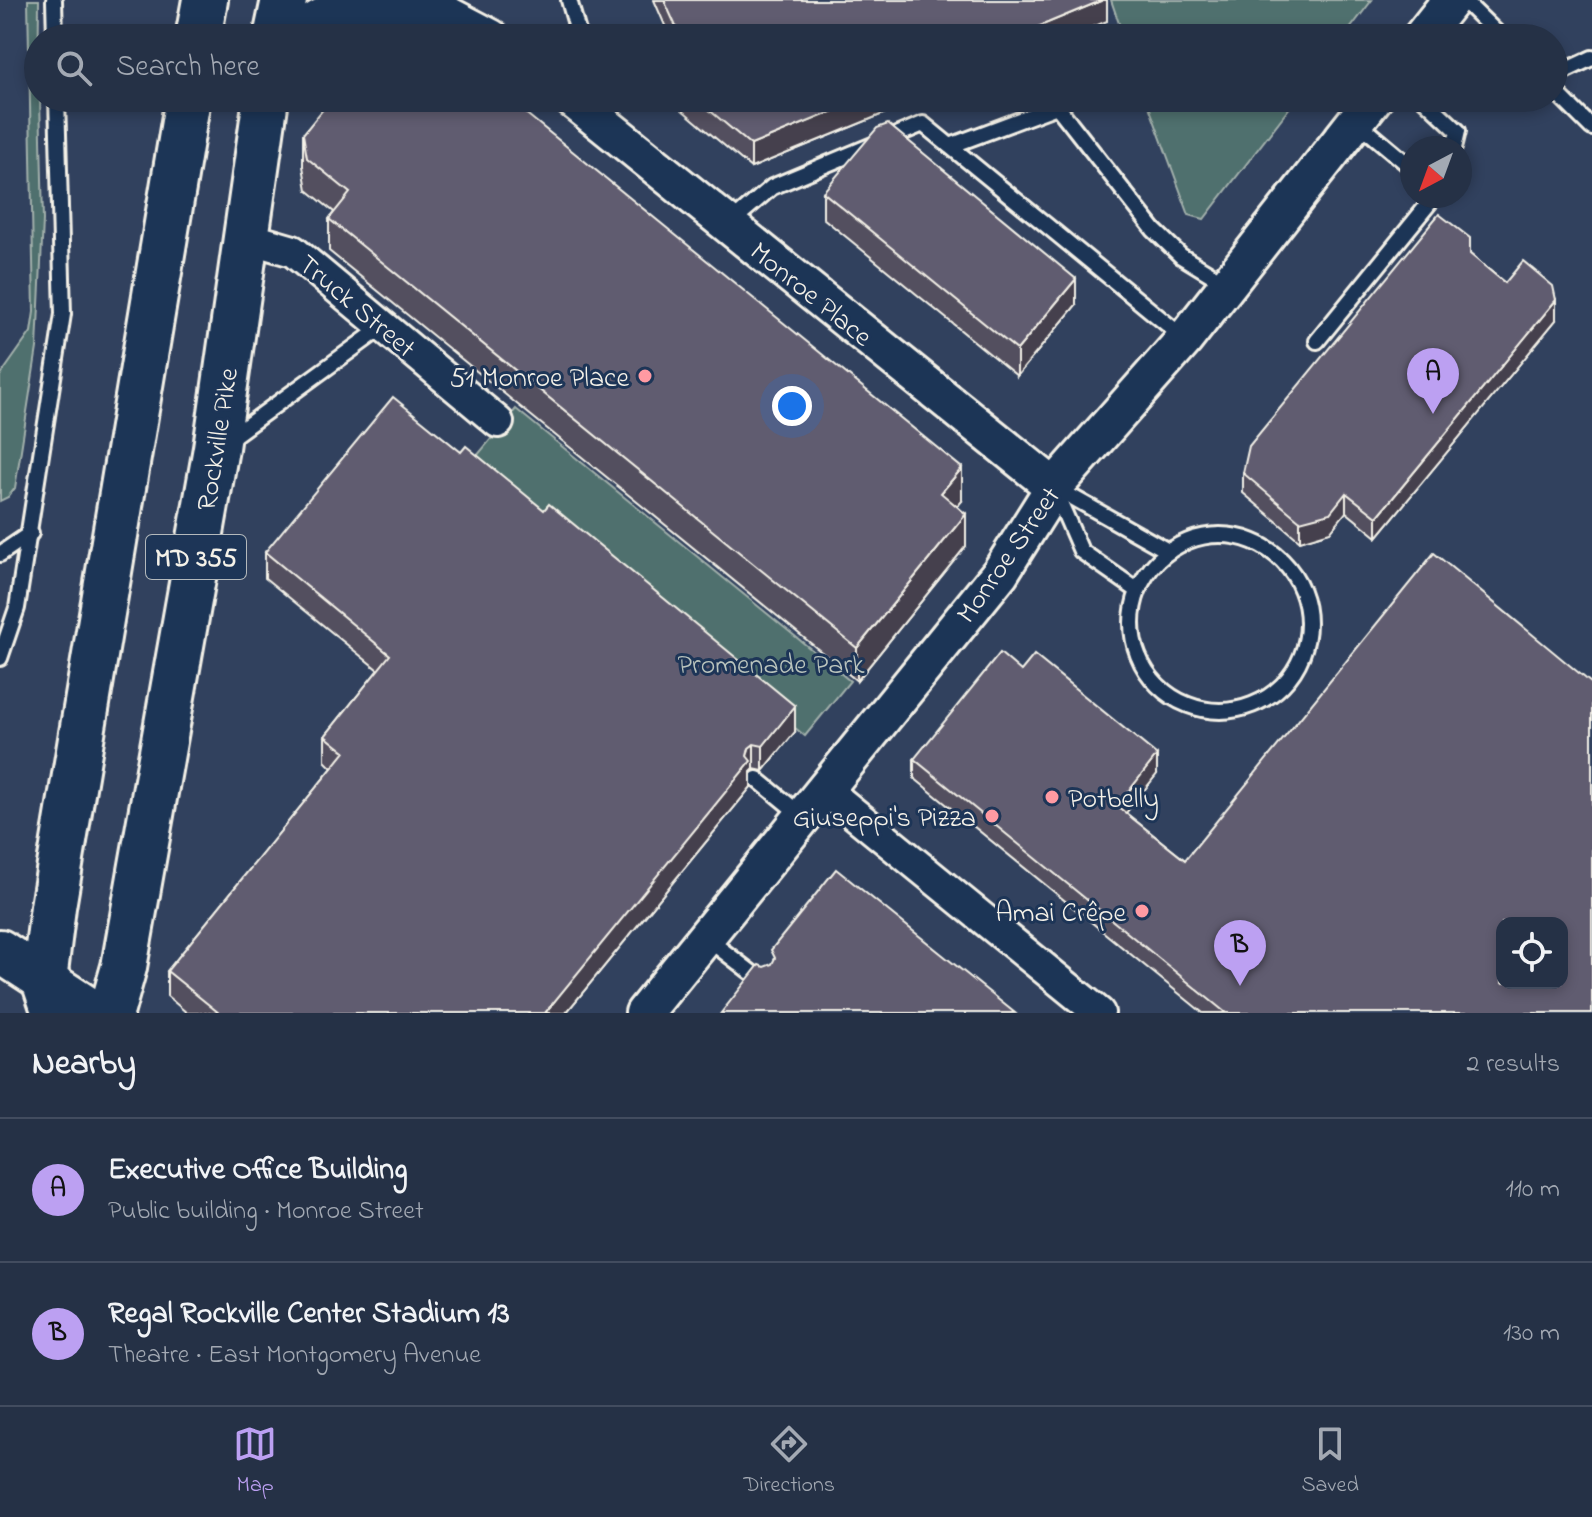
<!DOCTYPE html>
<html lang="en">
<head>
<meta charset="utf-8">
<style>
	:root { --surface:#253146; --page:#2d394d; --text:#f1f3f6; --muted:#a3a9b3; --line:#424c5f; --accent:#bca0f2 }
	body { margin:0; font-family:"Indie Flower",sans-serif; background:var(--page); color:var(--text) }
	.controls { position:absolute; right:24px; bottom:24px; display:grid; overflow:hidden; border-radius:16px; box-shadow:0 4px 12px #0003 }
	.controls button { width:72px; height:72px; display:grid; place-items:center; padding:0; border:0; border-bottom:2px solid var(--line); background:var(--surface); color:var(--text); font:40px sans-serif }
	.compass { position:absolute; left:1400px; top:136px; width:72px; height:72px; border-radius:50%; background:var(--surface); box-shadow:0 4px 12px #0003; rotate:221deg }
	.you { position:absolute; left:792px; top:406px; width:28px; height:28px; margin:-20px; border:6px solid #fff; border-radius:50%; background:#1a73e8; box-shadow:0 0 0 12px #1a73e833 }
	.badge { display:grid; place-items:center; width:52px; height:52px; border-radius:50%; background:var(--accent); color:#111; font-size:26px; font-weight:700 }
	.pin { position:absolute; translate:-50% -66px; filter:drop-shadow(0 2px 4px #0008) }
	.pin::after { content:''; position:absolute; top:42px; width:28px; height:24px; background:inherit; clip-path:polygon(0 0,100% 0,50% 100%) }
	.list { margin:0; padding:0; list-style:none }
	h2 { display:flex; justify-content:space-between; align-items:center; height:104px; margin:0; padding:0 32px; font-size:34px }
	h2 small { font-size:26px; font-weight:400; color:var(--muted) }
	.list li { display:grid; grid-template-columns:52px 1fr auto; gap:24px; align-items:center; box-sizing:border-box; height:144px; padding:0 32px; border-top:2px solid var(--line) }
	.list b { display:block; font-size:30px; white-space:nowrap }
	.list p { margin:0; font-size:26px; white-space:nowrap; color:var(--muted) }
	.list em { font-size:26px; font-style:normal; color:var(--muted) }
	.icon { flex:none; width:44px; height:44px; fill:none; stroke:currentColor; stroke-width:2; stroke-linecap:round; stroke-linejoin:round }
	.map { position:relative; flex:none; width:1592px; height:1013px; overflow:hidden }
	.search { position:absolute; background:var(--surface); box-shadow:0 4px 12px #0003; left:24px; right:24px; top:24px; height:88px; display:flex; align-items:center; gap:20px; box-sizing:border-box; padding:0 28px; border-radius:44px; color:var(--muted); font-size:30px }
	.sheet { height:392px; background:var(--surface) }
	nav { display:flex; justify-content:space-around; align-items:center; box-sizing:border-box; height:112px; border-top:2px solid var(--line); background:var(--surface); font-size:22px; color:var(--muted) }
	nav a { display:grid; justify-items:center; gap:4px }
	nav .on { color:var(--accent) }
	.map>svg:first-child { display:block }
	.green { fill:#4f6f6e; stroke:#a2b0ab; stroke-width:2 }
	.lines { fill:none; stroke-linecap:round; stroke-linejoin:round }
	.service-casing { stroke:#f4f1e8; stroke-width:20 }
	.minor-casing { stroke:#f4f1e8; stroke-width:36 }
	.tertiary-casing { stroke:#f4f1e8; stroke-width:42 }
	.secondary-casing { stroke:#f4f1e8; stroke-width:48 }
	.primary-casing { stroke:#f4f1e8; stroke-width:50 }
	.service { stroke:#1d3557; stroke-width:14 }
	.minor { stroke:#1d3557; stroke-width:30 }
	.tertiary { stroke:#1d3557; stroke-width:36 }
	.secondary { stroke:#1d3557; stroke-width:42 }
	.primary { stroke:#1d3557; stroke-width:44 }
	.wall { fill:#534f5f; stroke:#f4f1e8; stroke-width:2 }
	.shaded-wall { fill:#44404e; stroke:#f4f1e8; stroke-width:2 }
	.building { fill:#615c6f; stroke:#f4f1e8; stroke-width:2; fill-rule:evenodd }
	.poi-dot { fill:#ff9aa2; stroke:#1d3557; stroke-width:3 }
	.labels { text-anchor:middle; stroke-width:6; stroke-linejoin:round; paint-order:stroke }
	.shield { fill:#1d3557; stroke:#b4b9bc; stroke-width:2 }
	.shield-label { font-size:26px; font-weight:bold; fill:#f4f1e8 }
	.street-label { font-size:28px; fill:#f4f1e8; stroke:#1d3557 }
	.poi-label { font-size:28px; fill:#f4f1e8; stroke:#1d3557; text-anchor:end }
	.park-label { font-size:28px; fill:#bac4bd; stroke:#1d3557 }
</style>
</head>
<body>
<div class="map">
<svg width="1592" height="1013" viewBox="0 0 1592 1013">
	<rect width="100%" height="100%" fill="#31415e"/>
	<filter id="ink" filterUnits="userSpaceOnUse"><feTurbulence type="fractalNoise" baseFrequency=".0125" numOctaves="2"/><feDisplacementMap in="SourceGraphic" scale="16" xChannelSelector="R" yChannelSelector="G"/><feConvolveMatrix kernelMatrix="1 2 1 2 8 2 1 2 1" color-interpolation-filters="sRGB"/></filter>
	<g filter="url(#ink)">
		<!-- green -->
		<g class="green">
			<polygon points="28,0 39,0 38,98 40,98 43,220 37,348 15,488 8,497 0,501 0,376 31,332 34,312"/>
			<polygon points="1111,0 1372,0 1343,38 1124,38"/>
			<polygon points="1146,98 1297,98 1204,219 1189,215"/>
			<polygon points="516,409 850,681 805,736 471,463"/>
		</g>
		<g class="lines">
			<!-- service casing -->
			<g class="service-casing">
				<g id="service">
					<polyline points="54,0 55,38"/>
					<polyline points="569,0 578,32 573,38"/>
					<polyline points="1463,0 1502,38"/>
					<polyline points="1554,76 1592,58"/>
					<polyline points="1554,90 1592,128"/>
					<polyline points="1423,98 1458,131 1454,148"/>
					<polyline points="1356,121 1412,168"/>
					<polyline points="950,146 1057,106 1154,230 1181,256 1227,284"/>
					<polyline points="728,225 772,187 923,124 1184,338"/>
					<polyline points="1317,341 1435,196"/>
					<polyline points="226,441 384,326"/>
					<polyline points="1056,488 1168,551"/>
					<polyline points="1055,491 1081,551 1137,590"/>
					<circle cx="1220" cy="623" r="88"/>
					<polyline points="0,554 31,533"/>
					<polyline points="0,658 17,608 63,314 57,98"/>
					<polyline points="757,779 802,816"/>
					<polyline points="705,937 765,983"/>
				</g>
			</g>
			<!-- minor casing -->
			<g class="minor-casing">
				<g id="minor">
					<polyline points="245,237 293,251 498,422"/>
					<polyline points="824,789 1099,1013"/>
				</g>
			</g>
			<!-- tertiary casing -->
			<g class="tertiary-casing">
				<g id="tertiary">
					<polyline points="425,0 434,8 491,38"/>
					<polyline points="1421,38 1451,0"/>
					<polyline points="571,98 1054,487"/>
					<polyline points="644,1013 1000,573 1054,487 1185,339 1374,98"/>
				</g>
			</g>
			<!-- secondary casing -->
			<g class="secondary-casing">
				<polyline id="secondary" points="0,951 95,1013"/>
			</g>
			<!-- primary casing -->
			<g class="primary-casing">
				<g id="primary">
					<polyline points="198,38 205,0"/>
					<polyline points="276,38 284,0"/>
					<path d="M298 38C345 1 377 0 434 8"/>
					<polyline points="55,1013 44,980 53,907 188,98"/>
					<polyline points="111,1013 124,967 216,448 266,98"/>
				</g>
			</g>
			<!-- service -->
			<use href="#service" class="service"/>
			<!-- minor -->
			<use href="#minor" class="minor"/>
			<!-- tertiary -->
			<use href="#tertiary" class="tertiary"/>
			<!-- secondary -->
			<use href="#secondary" class="secondary"/>
			<!-- primary -->
			<use href="#primary" class="primary"/>
		</g>
		<!-- wall -->
		<g class="wall">
			<polygon points="654,0 1107,0 1107,21 669,35"/>
			<polygon points="668,98 922,98 751,168"/>
			<polygon points="303,134 962,501 957,506 966,546 857,681 329,251 329,219 334,212 307,190 303,166"/>
			<polygon points="823,192 1076,305 1017,376 823,218"/>
			<polygon points="1470,254 1505,283 1556,320 1377,537 1346,512 1330,532 1300,541 1243,493 1243,473"/>
			<polygon points="265,552 795,732 763,771 754,769 751,772 751,787 566,1013 187,1013 167,996 167,971 332,768 325,761 325,736 378,670 265,578"/>
			<polygon points="1021,671 1157,774 1126,813 1185,860 1592,1013 1203,1013 914,778 914,759"/>
		</g>
		<!-- shaded-wall -->
		<g class="shaded-wall">
			<polygon points="1103,0 1107,0 1107,21 1067,38 1011,38"/>
			<polygon points="866,98 922,98 751,168 751,145"/>
			<polygon points="1076,279 1076,305 1017,376 1017,350"/>
			<polygon points="1556,300 1556,320 1377,537 1377,517"/>
			<polygon points="962,468 962,501 941,526 941,493"/>
			<polygon points="1346,493 1346,512 1330,532 1300,541 1300,521"/>
			<polygon points="966,514 966,546 857,681 857,648"/>
			<polygon points="795,706 795,732 763,771 763,746"/>
			<polygon points="754,744 754,769 751,772 751,787 566,1013 545,1013 747,756 749,748"/>
			<polygon points="1157,755 1157,774 1117,824 1117,806"/>
		</g>
		<!-- building -->
		<g class="building">
			<polygon points="664,0 1103,0 1011,38 660,38 678,31"/>
			<polygon points="332,98 507,98 962,468 941,493 966,514 857,648 329,219 350,193 307,158 303,134"/>
			<polygon points="695,98 866,98 751,145"/>
			<polygon points="888,124 1076,279 1017,350 823,192 877,128"/>
			<polygon points="1439,214 1470,238 1470,254 1505,283 1523,261 1553,286 1556,300 1377,517 1346,493 1330,513 1300,521 1243,473 1249,446"/>
			<polygon points="393,397 461,452 466,446 544,510 549,504 795,706 763,746 754,744 749,748 747,756 751,761 545,1013 219,1013 167,971 345,752 325,736 390,655 265,552"/>
			<path d="M1434 553 1591 683 1592 681V1013H1226L914 759 1000 653 1021 671 1034 655 1157 755 1117 806 1185 860ZM1502 923H1562V983H1502Z"/>
			<polygon points="836,869 1015,1013 721,1013 759,965 764,967 772,964 775,958 771,950"/>
		</g>
	</g>
	<!-- markers -->
	<g class="poi-dot">
		<circle cx="645" cy="376" r="8"/>
		<circle cx="1052" cy="797" r="8"/>
		<circle cx="992" cy="816" r="8"/>
		<circle cx="1142" cy="911" r="8"/>
	</g>
	<g class="labels">
		<!-- shield labels -->
		<rect class="shield" x="146" y="535" width="100" height="44" rx="6"/>
		<g class="shield-label">
			<text x="196" y="566">MD 355</text>
		</g>
		<!-- street labels -->
		<g class="street-label">
			<text transform="translate(812 293) rotate(39)" y="10">Monroe Place</text>
			<text transform="translate(358 305) rotate(40)" y="10">Truck Street</text>
			<text transform="translate(216 439) rotate(-81)" y="10">Rockville Pike</text>
			<text transform="translate(1007 554) rotate(-55)" y="10">Monroe Street</text>
		</g>
		<!-- poi labels -->
		<g class="poi-label">
			<text x="629" y="386">51 Monroe Place</text>
			<text x="1068" y="807" text-anchor="start">Potbelly</text>
			<text x="976" y="826">Giuseppi's Pizza</text>
			<text x="1126" y="921">Amai Crêpe</text>
		</g>
		<!-- park labels -->
		<g class="park-label">
			<text x="771" y="673">Promenade Park</text>
		</g>
	</g>
</svg>
<div class="controls">
<button><svg class="icon" aria-label="locate" viewBox="0 0 24 24"><circle cx="12" cy="12" r="6"/><path d="M12 2v4M12 18v4M2 12h4M18 12h4"/></svg></button>
</div>
<svg class="compass" viewBox="-18 -18 36 36"><path d="M0-13l5 13h-10z" fill="#e53935"/><path d="M0 13l5-13h-10z" fill="#a3a9b3"/></svg>
<div class="you"></div>
<div class="pin badge" style="left:1433px;top:414px">A</div>
<div class="pin badge" style="left:1240px;top:986px">B</div>
<div class="search"><svg class="icon" aria-label="search" viewBox="0 0 24 24"><circle cx="10" cy="10" r="6"/><path d="M15 15l6 6"/></svg>Search here</div>
</div>
<section class="sheet">
<h2>Nearby<small>2 results</small></h2>
<ul class="list">
<li><span class="badge">A</span><div><b>Executive Office Building</b><p>Public building · Monroe Street</p></div><em>110 m</em></li>
<li><span class="badge">B</span><div><b>Regal Rockville Center Stadium 13</b><p>Theatre · East Montgomery Avenue</p></div><em>130 m</em></li>
</ul>
</section>
<nav>
<a class="on"><svg class="icon" aria-label="map" viewBox="0 0 24 24"><path d="M3 6l6-2 6 2 6-2v14l-6 2-6-2-6 2zM9 4v14M15 6v14"/></svg>Map</a>
<a><svg class="icon" aria-label="directions" viewBox="0 0 24 24"><path d="M12 3l9 9-9 9-9-9zM9 14v-3h6M13 9l2 2-2 2"/></svg>Directions</a>
<a><svg class="icon" aria-label="saved" viewBox="0 0 24 24"><path d="M7 4h10v16l-5-4-5 4z"/></svg>Saved</a>
</nav>
</body>
</html>
